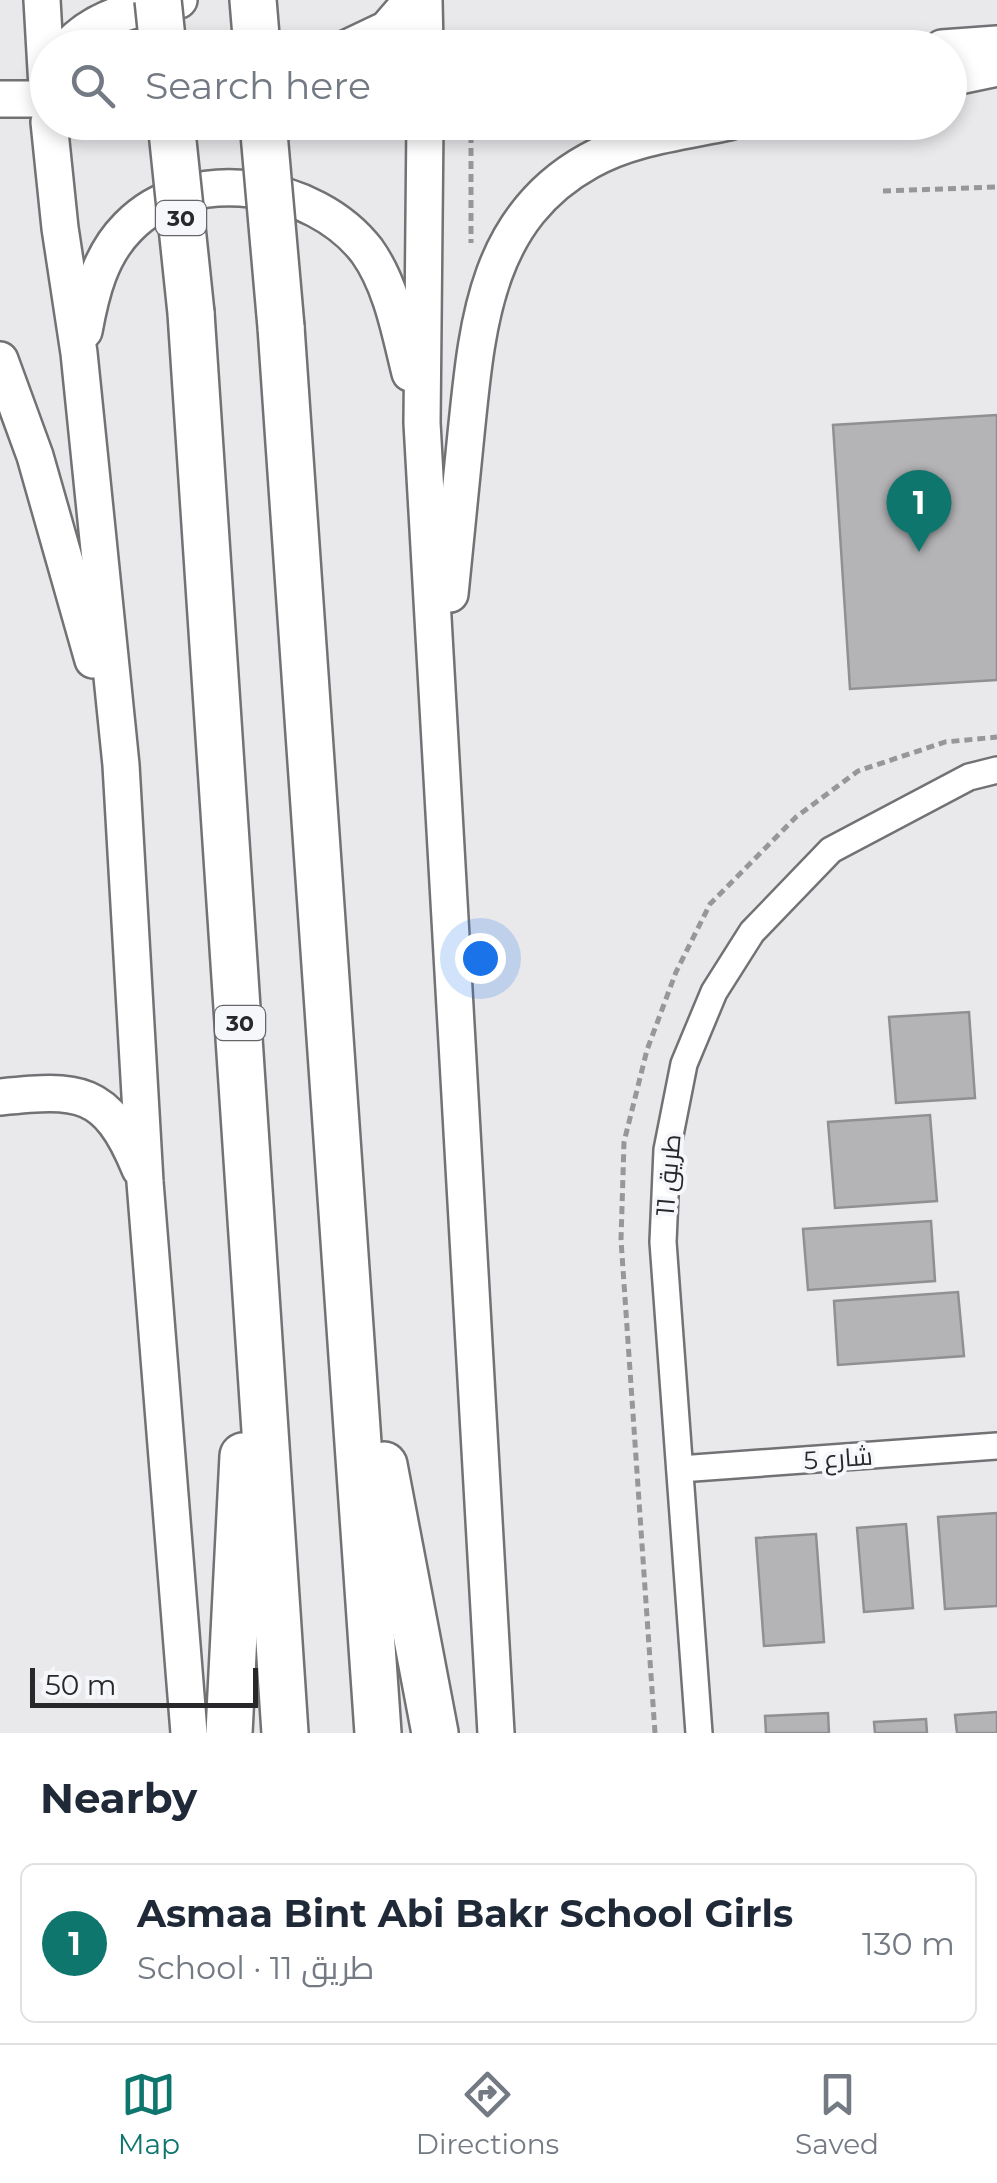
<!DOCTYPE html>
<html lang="en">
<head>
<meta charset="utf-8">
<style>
	:root { --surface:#fff; --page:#f2f2f3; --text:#1f2937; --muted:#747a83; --line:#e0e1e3; --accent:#0f766e }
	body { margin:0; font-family:Montserrat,Cairo,sans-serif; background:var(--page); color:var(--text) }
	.scale { position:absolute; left:30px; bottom:25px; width:228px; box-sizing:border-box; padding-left:10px; border:5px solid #28282a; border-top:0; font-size:28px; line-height:35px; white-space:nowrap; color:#28282a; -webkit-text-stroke:8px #f6f7fa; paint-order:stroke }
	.you { position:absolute; left:480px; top:958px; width:35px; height:35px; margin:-25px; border:8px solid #fff; border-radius:50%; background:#1a73e8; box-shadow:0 0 0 15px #1a73e833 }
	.badge { display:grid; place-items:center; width:65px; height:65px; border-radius:50%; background:var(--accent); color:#fff; font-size:32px; font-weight:700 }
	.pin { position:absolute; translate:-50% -82px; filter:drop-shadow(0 2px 5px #0008) }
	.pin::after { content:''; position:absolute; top:52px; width:35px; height:30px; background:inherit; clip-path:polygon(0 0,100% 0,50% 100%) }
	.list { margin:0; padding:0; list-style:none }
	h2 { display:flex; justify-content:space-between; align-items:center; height:130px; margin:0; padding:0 40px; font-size:42px }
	h2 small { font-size:32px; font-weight:400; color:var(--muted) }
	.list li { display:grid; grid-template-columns:65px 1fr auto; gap:30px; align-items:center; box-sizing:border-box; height:160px; margin:0 20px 20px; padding:0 20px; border:2px solid var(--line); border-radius:15px }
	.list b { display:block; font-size:38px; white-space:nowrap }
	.list p { margin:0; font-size:32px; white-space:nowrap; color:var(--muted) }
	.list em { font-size:32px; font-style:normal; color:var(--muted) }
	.icon { flex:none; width:55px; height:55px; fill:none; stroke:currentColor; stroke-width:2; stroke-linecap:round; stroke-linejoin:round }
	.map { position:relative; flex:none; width:997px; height:1733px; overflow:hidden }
	.search { position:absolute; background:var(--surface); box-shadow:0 5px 15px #0003; left:30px; right:30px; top:30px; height:110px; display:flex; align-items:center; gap:25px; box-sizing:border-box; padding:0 35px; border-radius:55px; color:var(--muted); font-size:38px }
	.sheet { height:310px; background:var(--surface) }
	nav { display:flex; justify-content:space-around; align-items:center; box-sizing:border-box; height:140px; border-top:2px solid var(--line); background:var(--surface); font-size:28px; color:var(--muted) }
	nav a { display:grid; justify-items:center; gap:5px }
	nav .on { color:var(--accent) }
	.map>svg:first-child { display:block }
	.building { fill:#b4b3b6; stroke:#908f92; stroke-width:2.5 }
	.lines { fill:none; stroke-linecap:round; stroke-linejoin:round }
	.street-casing { stroke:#727275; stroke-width:30 }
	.secondary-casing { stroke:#727275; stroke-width:40 }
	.highway-casing { stroke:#727275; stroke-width:50 }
	.path { stroke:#97979a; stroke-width:5; stroke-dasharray:8 5; stroke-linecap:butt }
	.street { stroke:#fff; stroke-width:25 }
	.secondary { stroke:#fff; stroke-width:35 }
	.highway { stroke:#fff; stroke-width:45 }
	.highway-bridge-casing { stroke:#727275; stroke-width:50; stroke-linecap:butt }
	.highway-bridge { stroke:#fff; stroke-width:45 }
	.labels { text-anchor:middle; stroke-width:8; stroke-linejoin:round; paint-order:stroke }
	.shield { fill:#f6f7fa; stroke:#666668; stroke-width:2.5 }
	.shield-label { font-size:22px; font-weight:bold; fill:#28282a }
	.street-label { font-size:25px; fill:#28282a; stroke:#f6f7fa }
</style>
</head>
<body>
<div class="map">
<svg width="997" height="1733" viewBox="0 0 997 1733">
	<rect width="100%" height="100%" fill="#e9e9ec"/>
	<!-- building -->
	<g class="building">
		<polygon points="997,415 997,680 850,689 833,425"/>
		<polygon points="969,1012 975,1098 896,1103 889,1017"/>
		<polygon points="930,1115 937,1201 835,1208 828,1122"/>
		<polygon points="931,1221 935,1281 808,1290 803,1229"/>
		<polygon points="958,1292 964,1356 838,1365 834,1301"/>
		<polygon points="997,1513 997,1606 945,1609 938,1517"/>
		<polygon points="906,1524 913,1608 864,1612 857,1528"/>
		<polygon points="816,1534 824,1642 764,1646 756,1538"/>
		<polygon points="997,1712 997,1733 957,1733 955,1715"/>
		<polygon points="828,1713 829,1733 766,1733 765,1716"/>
		<polygon points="926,1719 927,1733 875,1733 874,1722"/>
	</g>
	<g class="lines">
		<!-- street casing -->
		<g class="street-casing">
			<g id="street">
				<polyline points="680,1469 997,1446"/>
				<polyline points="699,1733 663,1242 667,1150 684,1064 714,992 752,932 831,850 969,777 997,770"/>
			</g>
		</g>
		<!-- secondary casing -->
		<g class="secondary-casing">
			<g id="secondary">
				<polyline points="42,0 48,105"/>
				<polyline points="424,0 425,48"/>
				<path d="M67 48C98 14 137 9 179 0"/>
				<polyline points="347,48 387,29 412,0"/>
				<polyline points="942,48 997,44"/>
				<polyline points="950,78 997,68"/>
				<polyline points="0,99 48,99"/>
				<polyline points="49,122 60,228 79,353 121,765 145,1182 189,1733"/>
				<polyline points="425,122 422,423 496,1733"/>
				<path d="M84 331C91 293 100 255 128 227 191 162 315 183 367 251 392 286 400 333 410 373"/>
				<polyline points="0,360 35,456 93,660"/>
				<path d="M450 594C455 541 461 487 466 434 477 328 484 219 589 161 631 137 682 132 729 122"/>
				<path d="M0 1097C78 1089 107 1088 140 1169"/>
			</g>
		</g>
		<!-- highway casing -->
		<g class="highway-casing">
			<g id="highway">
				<polyline points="253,0 257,48"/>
				<polyline points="191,313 285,1733"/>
				<polyline points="281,327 378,1733"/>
				<polyline points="384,1465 435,1733"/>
				<polyline points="229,1733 243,1456"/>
			</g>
		</g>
		<!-- path -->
		<g class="path">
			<polyline points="471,122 471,243"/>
			<polyline points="883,191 997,187"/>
			<polyline points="655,1733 621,1240 624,1142 647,1050 676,972 710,904 796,817 858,771 945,742 997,737"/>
		</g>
		<!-- street -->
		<use href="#street" class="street"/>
		<!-- secondary -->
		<use href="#secondary" class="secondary"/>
		<!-- highway -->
		<use href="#highway" class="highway"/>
		<!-- highway-bridge casing -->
		<g class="highway-bridge-casing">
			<g id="highway-bridge">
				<polyline points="158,0 163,48"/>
				<polyline points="171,122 191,313"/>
				<polyline points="263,122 281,327"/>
			</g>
		</g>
		<!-- highway-bridge -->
		<use href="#highway-bridge" class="highway-bridge"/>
	</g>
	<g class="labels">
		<!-- shield labels -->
		<g class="shield">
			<rect x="156" y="201" width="50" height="34" rx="8"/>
			<rect x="215" y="1006" width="50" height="34" rx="8"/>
		</g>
		<g class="shield-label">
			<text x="181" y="226">30</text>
			<text x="240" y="1031">30</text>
		</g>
		<!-- street labels -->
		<g class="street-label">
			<text transform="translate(668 1175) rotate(-85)" y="9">طريق 11</text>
			<text transform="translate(838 1458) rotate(-4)" y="9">شارع 5</text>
		</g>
	</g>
</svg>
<div class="scale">50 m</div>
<div class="you"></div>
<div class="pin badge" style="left:919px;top:552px">1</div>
<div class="search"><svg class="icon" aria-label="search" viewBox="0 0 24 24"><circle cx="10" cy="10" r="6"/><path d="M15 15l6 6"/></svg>Search here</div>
</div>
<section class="sheet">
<h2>Nearby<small></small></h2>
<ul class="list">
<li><span class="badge">1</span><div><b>Asmaa Bint Abi Bakr School Girls</b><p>School · طريق 11</p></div><em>130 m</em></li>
</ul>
</section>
<nav>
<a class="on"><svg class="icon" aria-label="map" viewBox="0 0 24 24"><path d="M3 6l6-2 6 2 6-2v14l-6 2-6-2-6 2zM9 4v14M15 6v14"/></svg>Map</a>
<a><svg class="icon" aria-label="directions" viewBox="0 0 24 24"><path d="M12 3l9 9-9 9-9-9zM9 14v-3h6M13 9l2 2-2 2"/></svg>Directions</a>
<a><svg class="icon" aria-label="saved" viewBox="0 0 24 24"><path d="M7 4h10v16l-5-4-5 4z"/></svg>Saved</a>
</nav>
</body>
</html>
